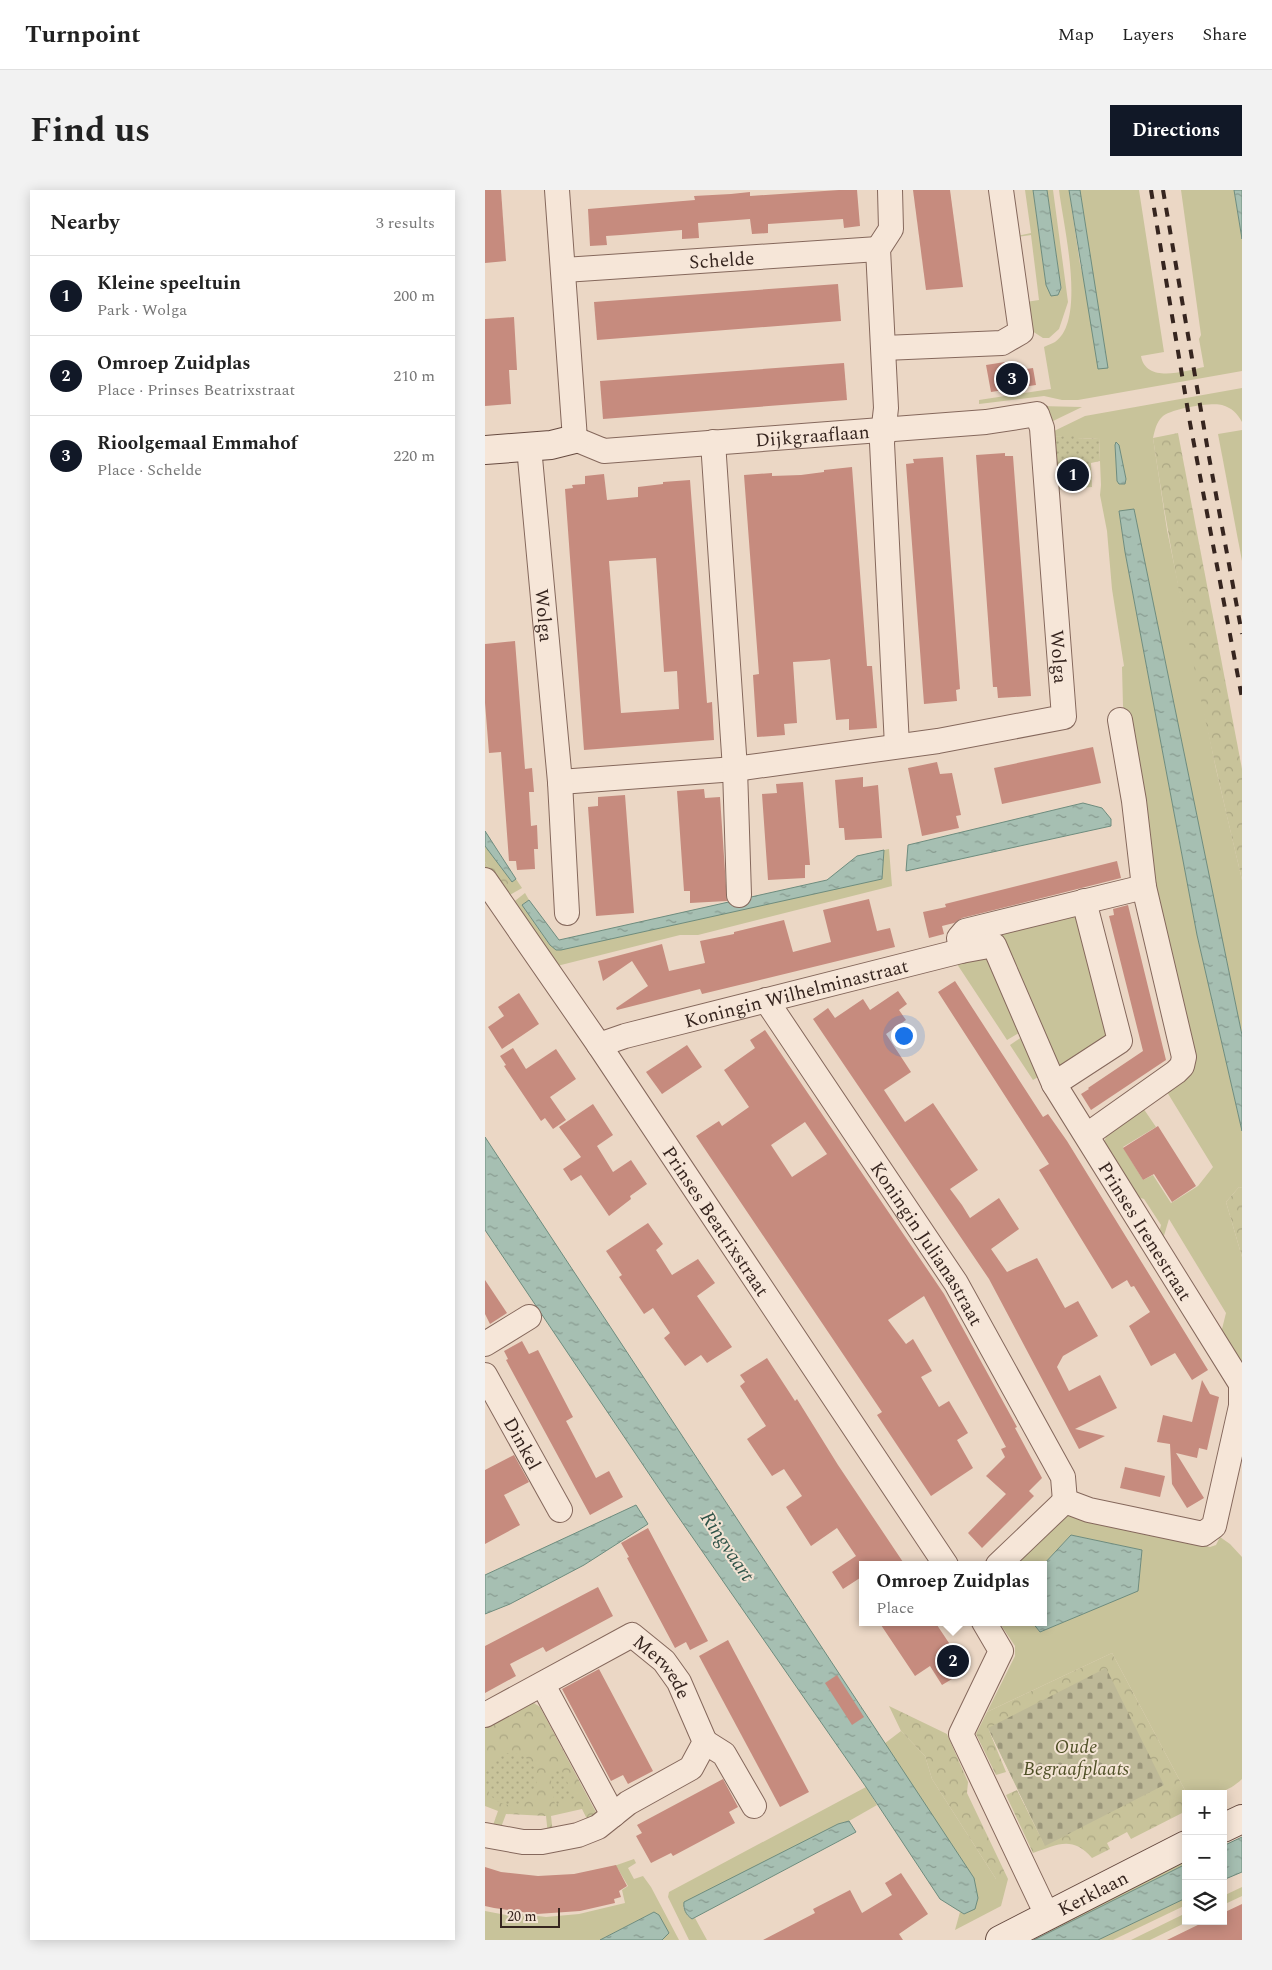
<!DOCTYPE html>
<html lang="en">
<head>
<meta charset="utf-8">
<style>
	:root { --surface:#fff; --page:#f2f2f2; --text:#222; --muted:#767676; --line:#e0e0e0; --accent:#111827 }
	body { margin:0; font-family:Spectral,serif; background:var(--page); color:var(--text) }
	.controls { position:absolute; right:15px; bottom:15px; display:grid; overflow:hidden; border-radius:0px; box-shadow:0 2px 12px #0003 }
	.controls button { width:45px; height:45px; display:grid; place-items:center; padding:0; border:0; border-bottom:1px solid var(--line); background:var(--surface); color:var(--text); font:25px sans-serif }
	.scale { position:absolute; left:15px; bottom:12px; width:60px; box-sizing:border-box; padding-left:5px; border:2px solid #36251f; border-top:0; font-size:14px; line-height:18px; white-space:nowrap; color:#36251f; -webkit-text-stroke:4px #f3e3d4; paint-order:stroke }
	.you { position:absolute; left:418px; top:845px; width:18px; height:18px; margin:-12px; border:4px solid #fff; border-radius:50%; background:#1a73e8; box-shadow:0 0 0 8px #1a73e833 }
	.badge { display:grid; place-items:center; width:32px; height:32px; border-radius:50%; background:var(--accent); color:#fff; font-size:16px; font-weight:700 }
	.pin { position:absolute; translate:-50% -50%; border:2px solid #fff; box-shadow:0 1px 5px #0006 }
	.popup { position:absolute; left:374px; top:1371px; width:188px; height:65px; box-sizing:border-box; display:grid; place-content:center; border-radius:0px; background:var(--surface); filter:drop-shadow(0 1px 4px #0005); font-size:16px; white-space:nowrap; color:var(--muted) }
	.popup b { font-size:19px; color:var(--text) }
	.popup::after { content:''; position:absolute; left:50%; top:100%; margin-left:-10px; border:10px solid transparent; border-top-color:var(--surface) }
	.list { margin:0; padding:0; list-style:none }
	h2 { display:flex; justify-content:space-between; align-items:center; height:65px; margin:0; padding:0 20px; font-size:21px }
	h2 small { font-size:16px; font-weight:400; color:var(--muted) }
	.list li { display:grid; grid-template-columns:32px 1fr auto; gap:15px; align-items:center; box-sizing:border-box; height:80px; padding:0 20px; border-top:1px solid var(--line) }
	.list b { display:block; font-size:19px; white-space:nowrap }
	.list p { margin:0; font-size:16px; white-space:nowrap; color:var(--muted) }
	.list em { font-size:16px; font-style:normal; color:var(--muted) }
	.icon { flex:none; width:28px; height:28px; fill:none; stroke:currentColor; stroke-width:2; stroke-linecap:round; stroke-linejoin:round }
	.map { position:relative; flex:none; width:757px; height:1750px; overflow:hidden; border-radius:0px }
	header { display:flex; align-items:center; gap:30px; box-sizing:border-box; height:70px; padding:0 25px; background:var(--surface); border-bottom:1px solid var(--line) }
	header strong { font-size:24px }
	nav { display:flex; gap:28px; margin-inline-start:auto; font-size:18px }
	.intro { display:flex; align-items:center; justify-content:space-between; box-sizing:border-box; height:120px; padding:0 30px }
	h1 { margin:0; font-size:35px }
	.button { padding:12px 22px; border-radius:0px; background:var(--accent); color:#fff; font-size:18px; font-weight:700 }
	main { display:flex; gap:30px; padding:0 30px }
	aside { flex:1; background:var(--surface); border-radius:0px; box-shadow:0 2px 12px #0003 }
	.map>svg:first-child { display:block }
	.grass { fill:#c8c39a; fill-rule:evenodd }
	.forest { fill:url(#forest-crowns) }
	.cemetery { fill:url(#cemetery-stones) }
	.park { fill:url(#park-dots) }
	.water { fill:url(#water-ripples); stroke:#6e8c7e }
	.building { fill:#c68b7e; fill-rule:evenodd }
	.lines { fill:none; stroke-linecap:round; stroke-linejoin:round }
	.street-casing { stroke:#85685c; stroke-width:26 }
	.secondary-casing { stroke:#664a40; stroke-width:30 }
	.street { stroke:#f6e6d8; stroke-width:24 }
	.secondary { stroke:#f6e6d8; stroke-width:28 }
	.rail { stroke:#36251f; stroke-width:4; stroke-dasharray:9 9; stroke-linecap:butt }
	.labels { text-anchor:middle; stroke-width:4; stroke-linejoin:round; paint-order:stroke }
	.street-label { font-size:19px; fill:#36251f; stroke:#f3e3d4 }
	.park-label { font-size:19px; font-style:italic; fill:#505127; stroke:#f3e3d4 }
	.water-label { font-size:20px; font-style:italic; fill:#305449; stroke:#f3e3d4 }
</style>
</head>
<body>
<header>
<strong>Turnpoint</strong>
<nav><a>Map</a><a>Layers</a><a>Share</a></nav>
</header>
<div class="intro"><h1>Find us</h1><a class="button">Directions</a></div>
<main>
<aside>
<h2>Nearby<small>3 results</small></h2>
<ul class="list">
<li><span class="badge">1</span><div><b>Kleine speeltuin</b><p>Park · Wolga</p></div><em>200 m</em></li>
<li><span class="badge">2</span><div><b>Omroep Zuidplas</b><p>Place · Prinses Beatrixstraat</p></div><em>210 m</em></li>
<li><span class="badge">3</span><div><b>Rioolgemaal Emmahof</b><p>Place · Schelde</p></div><em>220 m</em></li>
</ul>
</aside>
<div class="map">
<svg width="757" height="1750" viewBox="0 0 757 1750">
	<defs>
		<pattern id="forest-crowns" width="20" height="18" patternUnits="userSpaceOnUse" patternTransform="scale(1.25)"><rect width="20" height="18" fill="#c8c39a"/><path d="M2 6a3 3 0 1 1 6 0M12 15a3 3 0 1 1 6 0" fill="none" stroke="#aca784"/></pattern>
		<pattern id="cemetery-stones" width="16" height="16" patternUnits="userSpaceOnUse" patternTransform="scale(1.25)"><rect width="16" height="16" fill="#beb998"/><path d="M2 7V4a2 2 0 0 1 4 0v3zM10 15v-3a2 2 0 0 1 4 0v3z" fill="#9b967b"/></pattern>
		<pattern id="park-dots" width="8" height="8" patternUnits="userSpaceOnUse" patternTransform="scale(1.25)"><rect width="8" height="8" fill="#c8c39a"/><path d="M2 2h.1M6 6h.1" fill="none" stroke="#aca784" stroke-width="1.8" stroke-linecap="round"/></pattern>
		<pattern id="water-ripples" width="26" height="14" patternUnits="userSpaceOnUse" patternTransform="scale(1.25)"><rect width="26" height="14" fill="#a6bfb2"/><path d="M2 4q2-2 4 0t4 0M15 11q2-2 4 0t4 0" fill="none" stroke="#889b90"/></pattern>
	</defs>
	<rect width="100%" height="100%" fill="#ebd7c5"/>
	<!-- grass -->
	<g class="grass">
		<polygon points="540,0 548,0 561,95 573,105 576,98 562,0 568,0 583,112 574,139 564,148 558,148 544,139 541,112 554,110 546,45 532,47 532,46 546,43"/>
		<path d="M574 0H584L595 74 622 178 595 0H654L679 162 656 166C661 194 700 181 719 177L714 149 716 145 696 0H749L757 49V181L593 210H577L559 206 494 214V210L566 199 559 157C562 155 567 154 570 152 602 130 578 34 574 0Z"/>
		<path d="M757 198V232C752 223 747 218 737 215 727 212 684 219 677 227 671 233 670 240 668 248L682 340 731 579 757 690V845L649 320 634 321 640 362 712 745 757 941V998L754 997 741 1012 757 1067V1176L736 1143 741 1123 684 1029 678 1049 674 1043 676 1035 659 1009 649 1006 619 952 623 942 658 918 671 937 638 957 658 990 668 985 686 1013 713 996 728 977 682 902C695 893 709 888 710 870L662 674 641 524 638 516 637 477 639 476 627 399 622 341 615 305 616 295 614 248 592 249V246L567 247V242L600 226ZM633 253 641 289 632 291 630 255Z"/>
		<polygon points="554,216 597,217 566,232"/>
		<polygon points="757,240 757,371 733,244"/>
		<polygon points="404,659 407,696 213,745 195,745 72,776 26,714 40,703 44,710 37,715 65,755 397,689 399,660"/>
		<polygon points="0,672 17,697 31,689 37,698 21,707 0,677"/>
		<polygon points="598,716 631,850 575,888 515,749 482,745"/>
		<polygon points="506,766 508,769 505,776 517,805 525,808 539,840 522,850 472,774"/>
		<polygon points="541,844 538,852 549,878 558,884 548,890 525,855"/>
		<path d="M579 1323 725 1357 731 1355 735 1347 745 1354 757 1367V1589C739 1606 725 1604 702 1604L627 1463 502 1522 530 1466V1456L514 1432H547L555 1442 653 1400 657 1360 586 1345 558 1375H527Z"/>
		<polygon points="416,1541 440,1566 447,1589 511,1689 523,1689 516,1716 470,1740 475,1722 479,1724 489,1688 399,1554"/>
		<polygon points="381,1597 392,1615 364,1631 353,1634 198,1717 203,1726 207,1729 210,1728 222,1750 204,1750 183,1707 184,1702"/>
		<polygon points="701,1668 701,1674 566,1741 564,1736"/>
		<polygon points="149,1669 151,1673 143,1678 149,1689 158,1686 166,1697 194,1750 177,1750 184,1743 174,1726 169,1722 115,1750 0,1750 0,1721 21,1725 22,1722 61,1727 94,1724 140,1713 137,1700 143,1696 133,1679 130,1680 129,1676"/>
		<polygon points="757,1697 757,1706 738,1715 738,1706"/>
		<polygon points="701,1708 701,1715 628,1750 613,1750"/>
		<polygon points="701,1723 701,1731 704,1731 665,1750 646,1750"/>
	</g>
	<!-- forest -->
	<g class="forest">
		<path d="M693 243 757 579V690C722 544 690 397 668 248Z"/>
		<polygon points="0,656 27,692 17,698 0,672"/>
		<polygon points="754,997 757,998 757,1067 741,1012"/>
		<path d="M627 1463 702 1604 701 1621 646 1649 642 1642 622 1653 625 1659 607 1668C587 1645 572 1655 548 1663L521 1605 532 1600 560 1656 503 1538 521 1582 511 1585 491 1544 502 1522Z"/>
		<polygon points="39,1513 49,1513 55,1517 114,1628 104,1633 97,1619 66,1626 68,1644 63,1645 61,1626 21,1624 15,1640 7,1638 13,1621 0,1616 0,1534"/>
		<polygon points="404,1516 462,1544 483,1592 482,1603 523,1689 511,1689 447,1589 440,1566 416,1541"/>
	</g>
	<!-- cemetery -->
	<polygon class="cemetery" points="621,1478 679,1595 560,1656 503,1538"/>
	<!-- park -->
	<g class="park">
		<polygon points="592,245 593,249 614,248 615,271 606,273 607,297 570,300 567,247"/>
		<circle cx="26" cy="1589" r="26"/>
		<polygon points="76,1579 90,1608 70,1615 65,1584"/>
	</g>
	<!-- water -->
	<g class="water">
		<polygon points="548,0 562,0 576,98 573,105 566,106 561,95"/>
		<polygon points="584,0 595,0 623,178 613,179"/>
		<polygon points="749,0 757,0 757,49"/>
		<polygon points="631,252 634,255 641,289 640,294 634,294 632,291 630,255"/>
		<polygon points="649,319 757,845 757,941 712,745 640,362 634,321"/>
		<polygon points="598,613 617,618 626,629 626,636 421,681 423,655"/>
		<polygon points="0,641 31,689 27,692 0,656"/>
		<polygon points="399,660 397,689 76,760 71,760 65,755 37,715 44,710 74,750 342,690 372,666"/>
		<polygon points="0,947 489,1688 493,1708 490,1719 479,1724 455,1709 381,1597 183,1312 0,1040"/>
		<polygon points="151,1315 163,1334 99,1375 25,1414 0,1424 0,1385"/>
		<polygon points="586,1345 657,1360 653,1401 555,1442 547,1432 558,1432 558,1375"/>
		<path d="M364 1631 371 1642 207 1729C201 1725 198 1719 199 1712L353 1634Z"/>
		<polygon points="757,1647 757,1682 738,1690 738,1656"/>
		<polygon points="701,1674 701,1708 613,1750 549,1750"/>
		<polygon points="169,1722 174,1725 184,1743 177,1750 115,1750"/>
	</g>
	<!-- building -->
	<g class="building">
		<polygon points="0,0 16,0 21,71 0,73"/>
		<polygon points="354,0 372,0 375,36 359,38 358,29 283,34 283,43 267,44 265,29 213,33 214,48 197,49 197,40 136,45 121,46 122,55 105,56 103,19 210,10 209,6 246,4 265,2 265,6"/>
		<polygon points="428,0 465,0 478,97 441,100"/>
		<polygon points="353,94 356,131 112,150 109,112"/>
		<polygon points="29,127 32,180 24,180 26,214 0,216 0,129"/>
		<polygon points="520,172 522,182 548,178 551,195 506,202 501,175"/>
		<polygon points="359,173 362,210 118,229 115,191"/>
		<polygon points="520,263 520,266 528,266 546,506 513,508 512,497 508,497 491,265"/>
		<polygon points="458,267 475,499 471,500 472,511 439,514 421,274 429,273 428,269"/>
		<polygon points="367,277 382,476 387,476 392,538 364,540 364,529 351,530 345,469 341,470 308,472 312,533 299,534 300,545 272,547 268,485 274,484 259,285 287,283 287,286 316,285 339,282 339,280"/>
		<path d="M119 284 122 310 153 307V297L178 294V292L205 290 222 513 227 512 229 550 99 560 80 299 88 298 87 295 100 294V286ZM171 368 179 482 192 481 194 519 136 523 124 371Z"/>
		<polygon points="30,451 40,579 47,578 49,602 44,602 46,636 52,635 53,659 49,659 50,679 32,680 31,671 24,671 16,562 4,563 0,513 0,454"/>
		<polygon points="608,557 616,593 517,614 509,578"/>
		<polygon points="452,572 455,584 467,583 476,625 471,626 474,638 437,646 423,578"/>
		<polygon points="378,587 378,597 393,595 397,648 360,650 359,638 354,638 350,590"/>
		<polygon points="318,592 325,675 320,675 320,688 283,690 277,604 292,603 291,594"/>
		<polygon points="219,599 220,608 235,607 242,711 205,713 205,701 199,701 192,601"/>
		<polygon points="140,605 149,723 111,726 103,617 113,616 113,607"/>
		<polygon points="632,671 636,688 477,728 469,733 457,736 459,744 444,748 438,722 461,717 460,714"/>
		<polygon points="384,709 392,741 405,738 410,757 217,804 215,799 132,820 131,818 163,796 147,771 118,791 113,771 177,754 184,781 220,773 215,751 249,744 249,742 299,730 308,762 346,752 338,720"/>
		<polygon points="643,715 681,870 606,920 596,904 604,899 603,898 658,861 624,726 629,725 628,719"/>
		<polygon points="470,791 558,927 563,924 582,951 723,1180 707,1190 690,1163 666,1176 644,1136 665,1122 649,1096 646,1097 642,1090 627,1099 554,980 564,974 453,802"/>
		<polygon points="413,801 422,814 414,820 421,830 401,844 426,882 399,900 420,932 448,913 493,980 465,999 477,1015 485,1028 514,1008 534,1039 506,1059 522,1082 552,1068 580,1118 593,1111 613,1146 578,1166 572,1177 584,1201 615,1185 632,1218 590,1239 620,1246 594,1259 504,1089 328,829 343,818 350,828 378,809 385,820"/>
		<polygon points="34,803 54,834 17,859 3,837 19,826 13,817"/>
		<path d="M280 840 459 1104 532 1237 530 1238 557 1288 544 1301 549 1306 497 1358 483 1343 521 1304 501 1286 520 1267 516 1259 521 1257 439 1106 403 1130 421 1154 428 1149 447 1181 436 1187 454 1217 464 1211 483 1243 472 1250 488 1278 446 1306 392 1225 397 1222 211 946 234 931 237 936 264 917 239 880 270 858 265 850ZM320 932 342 964 307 987 286 955Z"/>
		<polygon points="202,855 217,877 177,904 161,882"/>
		<polygon points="28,858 41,879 71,859 91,889 65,907 81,930 68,939 60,928 56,931 19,876 21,875 15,866"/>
		<polygon points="108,914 128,945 112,956 128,982 146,970 162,994 145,1006 146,1009 124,1026 96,985 86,991 78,979 96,967 74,937"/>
		<polygon points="673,936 711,996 687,1012 669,984 658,990 638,958"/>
		<polygon points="163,1033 178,1054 171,1060 187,1085 213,1069 230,1093 212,1106 247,1157 222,1173 216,1165 200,1176 179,1148 185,1143 168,1118 159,1124 134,1087 137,1085 121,1061"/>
		<polygon points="0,1090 22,1123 5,1134 0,1124"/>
		<polygon points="37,1151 44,1164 53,1160 88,1227 81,1231 111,1288 124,1281 138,1307 105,1325 21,1170 23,1169 19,1161"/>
		<polygon points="282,1168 310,1211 312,1209 353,1275 420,1375 378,1375 378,1386 358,1399 347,1382 371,1366 352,1338 326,1356 301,1317 317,1306 299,1279 287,1286 262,1249 281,1236 255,1196 260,1192 255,1185"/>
		<polygon points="717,1190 725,1204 734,1207 722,1260 714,1258 712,1268 691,1263 719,1308 702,1318 687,1294 685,1254 672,1252 678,1225 707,1232"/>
		<polygon points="29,1265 44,1292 19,1305 35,1335 0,1354 0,1280"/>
		<polygon points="640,1277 680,1286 675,1307 635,1298"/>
		<polygon points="163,1338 223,1451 205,1460 201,1452 190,1458 142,1368 144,1367 136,1353"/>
		<polygon points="113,1397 128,1426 61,1462 58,1457 25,1474 31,1486 0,1503 0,1456"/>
		<polygon points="394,1432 450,1432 482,1480 457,1495 445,1476 430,1486"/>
		<polygon points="243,1450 324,1602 295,1617 214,1466"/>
		<polygon points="114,1479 168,1581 143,1594 138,1585 126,1591 77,1499"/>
		<polygon points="352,1485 379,1527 367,1535 340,1493"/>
		<polygon points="238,1589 253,1617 244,1622 250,1633 188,1666 186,1663 166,1673 151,1646 157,1643 152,1635"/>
		<polygon points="131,1675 142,1696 134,1701 136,1707 129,1709 130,1713 95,1721 52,1724 9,1718 0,1716 0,1677 16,1682 53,1686 89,1684"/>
		<polygon points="416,1683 443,1724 414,1744 418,1750 278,1750 330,1723 328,1719 365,1700 377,1723 407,1705 400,1693"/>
		<polygon points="757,1714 757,1750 682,1750 721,1731 738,1731 738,1723"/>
	</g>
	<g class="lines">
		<!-- street casing -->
		<g class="street-casing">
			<g id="street">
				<path id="s1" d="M72 0 90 249 119 261 501 232 552 224 557 238 579 527 453 551 250 579 75 592"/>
				<polyline points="405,0 406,39 393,59 401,218 397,253 412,556"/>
				<path id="s2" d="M79 80 393 59"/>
				<polyline points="399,158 517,153 536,142 516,0"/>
				<polyline points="228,252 250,579 254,705"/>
				<path id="s3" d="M44 257 75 592 82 723"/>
				<path id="s4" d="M0 690 114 855 461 1375"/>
				<polyline points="476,761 474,748 480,741 659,697"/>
				<path id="s5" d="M281 810 471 1093 578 1287 580 1311"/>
				<path id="s6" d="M114 855 140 846 476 761 509 755 569 894 756 1194V1216L729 1336 718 1344 604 1320 580 1311 513 1375"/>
				<polyline points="569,894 635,851 599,711"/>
				<polyline points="602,945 691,882 697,876 699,867 659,697 649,611 635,530"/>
				<polyline points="0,1154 44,1127"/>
				<path id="s7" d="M0 1185 75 1320"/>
				<polyline points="499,1432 516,1461 476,1544 562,1725"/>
				<polyline points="58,1495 128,1625"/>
				<path id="s8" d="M0 1525 147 1445 179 1471 194 1492 220 1552 206 1578 143 1613 113 1637 93 1645 57 1652H38L0 1645"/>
				<polyline points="220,1552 239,1564 269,1616"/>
			</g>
		</g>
		<!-- secondary casing -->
		<g class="secondary-casing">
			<g id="secondary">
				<polyline points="0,260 66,255 90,249"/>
				<polyline points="738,1638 757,1629"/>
				<path id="s9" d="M515 1750 701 1655"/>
			</g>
		</g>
		<!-- street -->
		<use href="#street" class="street"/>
		<!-- secondary -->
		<use href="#secondary" class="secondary"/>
		<!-- rail -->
		<g class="rail">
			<polyline points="666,0 705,233 757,508"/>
			<polyline points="678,0 724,267 757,444"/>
		</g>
	</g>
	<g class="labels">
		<!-- street labels -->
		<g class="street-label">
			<text dy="7" stroke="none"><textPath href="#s2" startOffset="158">Schelde</textPath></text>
			<text dy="7" stroke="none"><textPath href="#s1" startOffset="490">Dijkgraaflaan</textPath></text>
			<text dy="7" stroke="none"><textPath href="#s3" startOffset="169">Wolga</textPath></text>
			<text dy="7" stroke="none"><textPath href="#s1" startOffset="960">Wolga</textPath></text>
			<text dy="7" stroke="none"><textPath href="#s6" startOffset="204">Koningin Wilhelminastraat</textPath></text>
			<text dy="7" stroke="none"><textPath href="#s4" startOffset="412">Prinses Beatrixstraat</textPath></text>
			<text dy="7" stroke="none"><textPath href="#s6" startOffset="732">Prinses Irenestraat</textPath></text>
			<text dy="7" stroke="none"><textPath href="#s5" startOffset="292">Koningin Julianastraat</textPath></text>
			<text dy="7" stroke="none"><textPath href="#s7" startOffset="78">Dinkel</textPath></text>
			<text dy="7" stroke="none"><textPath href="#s8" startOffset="212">Merwede</textPath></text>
			<text dy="7" stroke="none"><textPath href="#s9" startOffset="104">Kerklaan</textPath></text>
		</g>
		<!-- park labels -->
		<g class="park-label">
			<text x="591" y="1563">Oude<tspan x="591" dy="22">Begraafplaats</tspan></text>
		</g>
		<!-- water labels -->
		<g class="water-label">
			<text transform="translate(243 1356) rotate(56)" y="7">Ringvaart</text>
		</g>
	</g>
</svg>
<div class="controls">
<button>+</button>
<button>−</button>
<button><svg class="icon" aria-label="layers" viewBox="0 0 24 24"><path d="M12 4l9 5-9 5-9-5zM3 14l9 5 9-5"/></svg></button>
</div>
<div class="scale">20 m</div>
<div class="you"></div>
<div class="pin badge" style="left:588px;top:285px">1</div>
<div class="pin badge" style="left:468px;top:1471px">2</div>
<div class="popup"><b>Omroep Zuidplas</b>Place</div>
<div class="pin badge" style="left:527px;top:189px">3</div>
</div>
</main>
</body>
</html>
